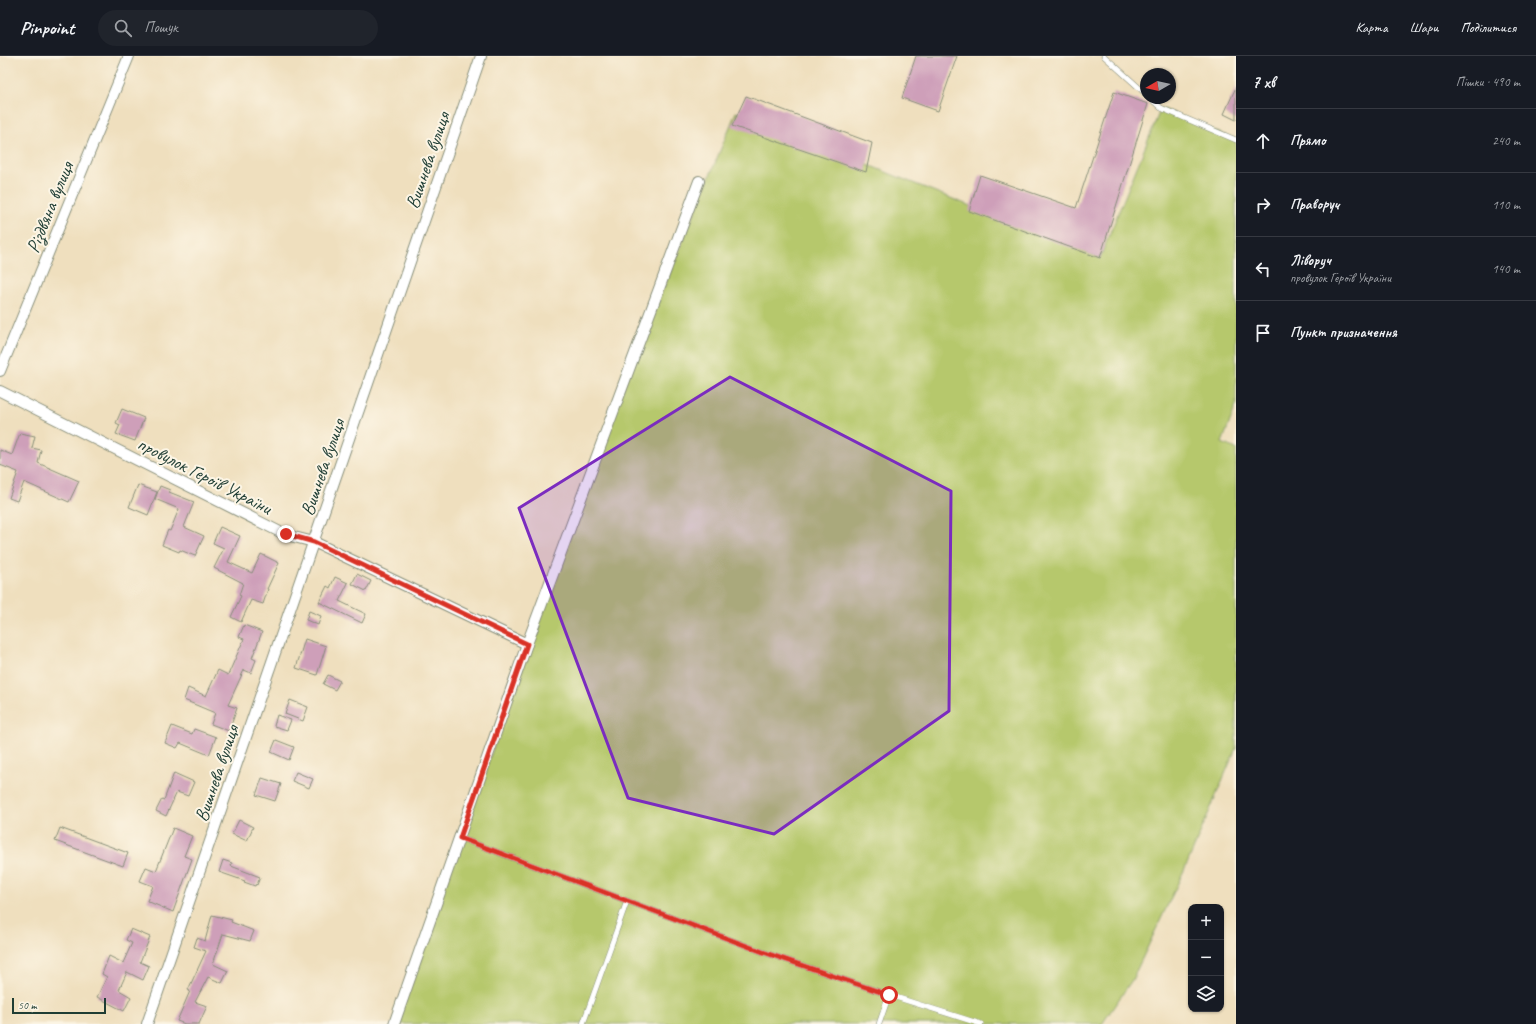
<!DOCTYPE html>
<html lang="uk">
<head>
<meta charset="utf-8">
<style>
	:root { --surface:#171b24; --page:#20242c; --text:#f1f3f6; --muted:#9ea1a6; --line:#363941 }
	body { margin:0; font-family:Caveat,sans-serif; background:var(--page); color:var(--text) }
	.controls { position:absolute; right:12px; bottom:12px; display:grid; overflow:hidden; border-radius:8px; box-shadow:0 1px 3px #0004 }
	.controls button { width:36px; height:36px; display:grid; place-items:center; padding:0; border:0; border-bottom:1px solid var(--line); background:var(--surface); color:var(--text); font:20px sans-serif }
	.compass { position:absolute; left:1140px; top:12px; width:36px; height:36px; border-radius:50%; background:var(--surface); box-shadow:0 1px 3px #0004; rotate:261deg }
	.scale { position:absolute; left:12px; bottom:10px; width:94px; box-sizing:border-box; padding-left:4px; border:2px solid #1f3d34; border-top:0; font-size:11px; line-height:14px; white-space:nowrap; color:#1f3d34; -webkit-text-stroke:3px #fcf5e5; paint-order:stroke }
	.stop { position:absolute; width:12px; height:12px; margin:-9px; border:3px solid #d93025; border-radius:50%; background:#fff }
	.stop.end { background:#d93025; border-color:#fff; box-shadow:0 1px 4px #0008 }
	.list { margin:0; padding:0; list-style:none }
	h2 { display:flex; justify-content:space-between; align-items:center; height:52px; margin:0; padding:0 16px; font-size:17px }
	h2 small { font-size:13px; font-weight:400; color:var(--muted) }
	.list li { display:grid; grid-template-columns:26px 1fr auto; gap:12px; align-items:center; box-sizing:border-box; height:64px; padding:0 16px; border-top:1px solid var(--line) }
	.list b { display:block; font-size:15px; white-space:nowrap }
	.list p { margin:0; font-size:13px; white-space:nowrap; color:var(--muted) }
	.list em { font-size:13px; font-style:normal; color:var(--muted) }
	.icon { flex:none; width:22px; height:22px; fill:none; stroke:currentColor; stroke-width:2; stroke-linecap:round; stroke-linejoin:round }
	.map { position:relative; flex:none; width:1236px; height:968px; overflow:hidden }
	header { display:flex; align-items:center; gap:24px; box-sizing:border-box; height:56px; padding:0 20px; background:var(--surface); border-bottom:1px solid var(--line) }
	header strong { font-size:19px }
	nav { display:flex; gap:22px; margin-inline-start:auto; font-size:14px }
	.search { width:280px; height:36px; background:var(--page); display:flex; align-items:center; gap:10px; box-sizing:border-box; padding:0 14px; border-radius:22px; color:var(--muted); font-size:15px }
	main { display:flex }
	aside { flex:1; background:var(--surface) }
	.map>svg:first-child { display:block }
	.green { fill:#b6c86c; stroke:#6a8250 }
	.building { fill:#ce9fb9 }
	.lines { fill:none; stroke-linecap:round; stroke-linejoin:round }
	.lane-casing { stroke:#878e79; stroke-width:6 }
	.street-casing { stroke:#878e79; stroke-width:12 }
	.lane { stroke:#fff; stroke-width:5 }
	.street { stroke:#fff; stroke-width:10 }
	.route { stroke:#d93025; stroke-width:5 }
	.marked { fill:#7b2cbf; fill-opacity:0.2; stroke:#7b2cbf; stroke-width:3; stroke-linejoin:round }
	.labels { text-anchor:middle; stroke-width:4; stroke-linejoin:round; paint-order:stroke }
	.street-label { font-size:19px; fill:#1f3d34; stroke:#fcf5e5 }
</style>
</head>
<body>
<header>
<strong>Pinpoint</strong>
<div class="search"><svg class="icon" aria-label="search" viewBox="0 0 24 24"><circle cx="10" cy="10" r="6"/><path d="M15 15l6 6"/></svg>Пошук</div>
<nav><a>Карта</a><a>Шари</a><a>Поділитися</a></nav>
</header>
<main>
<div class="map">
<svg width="1236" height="968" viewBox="0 0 1236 968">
	<rect width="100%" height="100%" fill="#fcf5e5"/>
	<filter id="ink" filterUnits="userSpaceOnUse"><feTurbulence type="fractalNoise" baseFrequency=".025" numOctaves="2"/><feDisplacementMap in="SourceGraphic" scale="8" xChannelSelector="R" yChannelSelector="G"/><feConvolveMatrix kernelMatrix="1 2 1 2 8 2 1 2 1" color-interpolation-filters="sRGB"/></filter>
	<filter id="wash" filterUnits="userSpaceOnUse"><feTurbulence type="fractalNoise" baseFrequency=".012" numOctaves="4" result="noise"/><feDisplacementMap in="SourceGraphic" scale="16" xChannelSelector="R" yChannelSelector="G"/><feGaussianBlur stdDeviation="0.9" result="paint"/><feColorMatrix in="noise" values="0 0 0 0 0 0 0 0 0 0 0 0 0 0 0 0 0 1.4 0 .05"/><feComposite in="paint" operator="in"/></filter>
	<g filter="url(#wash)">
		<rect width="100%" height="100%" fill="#efdfbe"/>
		<!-- green -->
		<polygon class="green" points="1161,52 1236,84 1236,349 1222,387 1236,393 1236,692 1187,808 1132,924 1102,968 394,968 623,331 736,56 1100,202"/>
		<g id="blocks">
			<!-- building -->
			<g class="building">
				<polygon points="916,0 957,0 938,55 902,42"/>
				<polygon points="1236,31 1236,64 1224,58"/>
				<polygon points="1114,36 1148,48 1100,202 969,155 980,119 1076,152"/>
				<polygon points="746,40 872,87 866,116 732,70"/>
				<polygon points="122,353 144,362 135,385 116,378 120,369 116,367"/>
				<polygon points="20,377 35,380 32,392 41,394 38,407 79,425 69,446 24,426 17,445 9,442 18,416 0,409 0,394 12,399"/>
				<polygon points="138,429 157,436 148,459 129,451"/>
				<polygon points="160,430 170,434 169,436 194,446 184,471 204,480 195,500 180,494 179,496 162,489 168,474 170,475 179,453 155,443"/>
				<polygon points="220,471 240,480 228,506 252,517 261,498 279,507 267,533 268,533 263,548 251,544 241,566 231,561 241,540 239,539 243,527 214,512 224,492 213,487"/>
				<polygon points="357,518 371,525 366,535 352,528"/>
				<polygon points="335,521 348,527 339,545 366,558 362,567 319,546 327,530 330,532"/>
				<polygon points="309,555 321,560 318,569 306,564"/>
				<polygon points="244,569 262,576 252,602 256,604 251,617 244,614 228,649 237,652 229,675 211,668 215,657 184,644 188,632 206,640 218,614 228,619 244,583 239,581"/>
				<polygon points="305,583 326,590 317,619 296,612"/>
				<polygon points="328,619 340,625 335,634 323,628"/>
				<polygon points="290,644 308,651 303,665 285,658"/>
				<polygon points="277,659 291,664 287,674 274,670"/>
				<polygon points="172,670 192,678 194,673 216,681 209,699 180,687 177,692 165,687"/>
				<polygon points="276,684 294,691 289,704 271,696"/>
				<polygon points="296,716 313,723 309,732 292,725"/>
				<polygon points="174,717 194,726 188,740 177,736 166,760 156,755 162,743 164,744"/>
				<polygon points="262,722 281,728 275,745 256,739"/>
				<polygon points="239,764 253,771 247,785 232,778"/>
				<polygon points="60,772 128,797 123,810 55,785"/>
				<polygon points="173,772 192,780 184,800 192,803 173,856 147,845 153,830 140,825 146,811 156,815"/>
				<polygon points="223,804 232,807 231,810 260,821 257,829 256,828 255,830 244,826 245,825 219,816"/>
				<polygon points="212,859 232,864 231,866 254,875 250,885 223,878 213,908 228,915 222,927 208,921 195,946 207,950 199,968 185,968 177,965 190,935 188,934 206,895 194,891 197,882 205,885"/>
				<polygon points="131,873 150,881 140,906 149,910 143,924 127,916 119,934 131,941 124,955 97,941 107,921 102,918 109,900 123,907 132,887 126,884"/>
			</g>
		</g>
	</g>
	<g filter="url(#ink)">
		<use href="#blocks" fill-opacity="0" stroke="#878e79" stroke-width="1"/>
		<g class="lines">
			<!-- lane casing -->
			<g class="lane-casing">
				<g id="lane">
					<polyline points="1104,0 1146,38"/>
					<polyline points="1150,42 1161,52 1236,84"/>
					<polyline points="460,782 763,896 889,939 981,968"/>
					<polyline points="583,968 627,845"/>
					<polyline points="879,968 889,939"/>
				</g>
			</g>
			<!-- street casing -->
			<g class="street-casing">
				<g id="street">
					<polyline points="0,315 129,0"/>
					<polyline points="0,335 286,479 314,486 527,588"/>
					<polyline points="147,968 481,0"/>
					<polyline points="394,968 527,588 699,125"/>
				</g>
			</g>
			<!-- lane -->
			<use href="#lane" class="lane"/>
			<!-- street -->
			<use href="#street" class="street"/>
		</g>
	</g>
	<g class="lines" filter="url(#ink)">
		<!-- route -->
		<polyline class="route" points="286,478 314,486 527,588 460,782 763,896 889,939"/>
	</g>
	<!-- marked area -->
	<path class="marked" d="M730 321 951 435 949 655 774 778 628 742 519 452Z"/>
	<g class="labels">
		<!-- street labels -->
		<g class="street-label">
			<text transform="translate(427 104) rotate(-71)" y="7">Вишнева вулиця</text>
			<text transform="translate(49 151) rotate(-68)" y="7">Різдвяна вулиця</text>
			<text transform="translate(322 411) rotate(-71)" y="7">Вишнева вулиця</text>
			<text transform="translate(205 419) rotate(27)" y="7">провулок Героїв України</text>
			<text transform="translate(216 717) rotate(-71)" y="7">Вишнева вулиця</text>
		</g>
	</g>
</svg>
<div class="controls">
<button>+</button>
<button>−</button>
<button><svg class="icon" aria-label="layers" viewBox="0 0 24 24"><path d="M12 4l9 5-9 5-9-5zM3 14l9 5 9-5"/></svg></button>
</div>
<svg class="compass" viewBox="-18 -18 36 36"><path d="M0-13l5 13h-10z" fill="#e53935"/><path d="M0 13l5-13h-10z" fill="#9ea1a6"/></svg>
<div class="scale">50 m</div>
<div class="stop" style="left:889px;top:939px"></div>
<div class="stop end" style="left:286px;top:478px"></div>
</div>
<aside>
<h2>7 хв<small>Пішки · 490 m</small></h2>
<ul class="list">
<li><svg class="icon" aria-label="ahead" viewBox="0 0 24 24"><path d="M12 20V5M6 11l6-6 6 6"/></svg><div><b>Прямо</b></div><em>240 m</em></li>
<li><svg class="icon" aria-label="right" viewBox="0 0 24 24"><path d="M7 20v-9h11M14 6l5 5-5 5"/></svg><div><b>Праворуч</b></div><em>110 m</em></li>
<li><svg class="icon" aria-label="left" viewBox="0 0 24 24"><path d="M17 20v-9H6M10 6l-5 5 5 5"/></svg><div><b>Ліворуч</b><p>провулок Героїв України</p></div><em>140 m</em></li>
<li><svg class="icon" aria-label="arrive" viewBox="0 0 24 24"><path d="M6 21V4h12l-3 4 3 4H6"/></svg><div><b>Пункт призначення</b></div></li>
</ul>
</aside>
</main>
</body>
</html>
